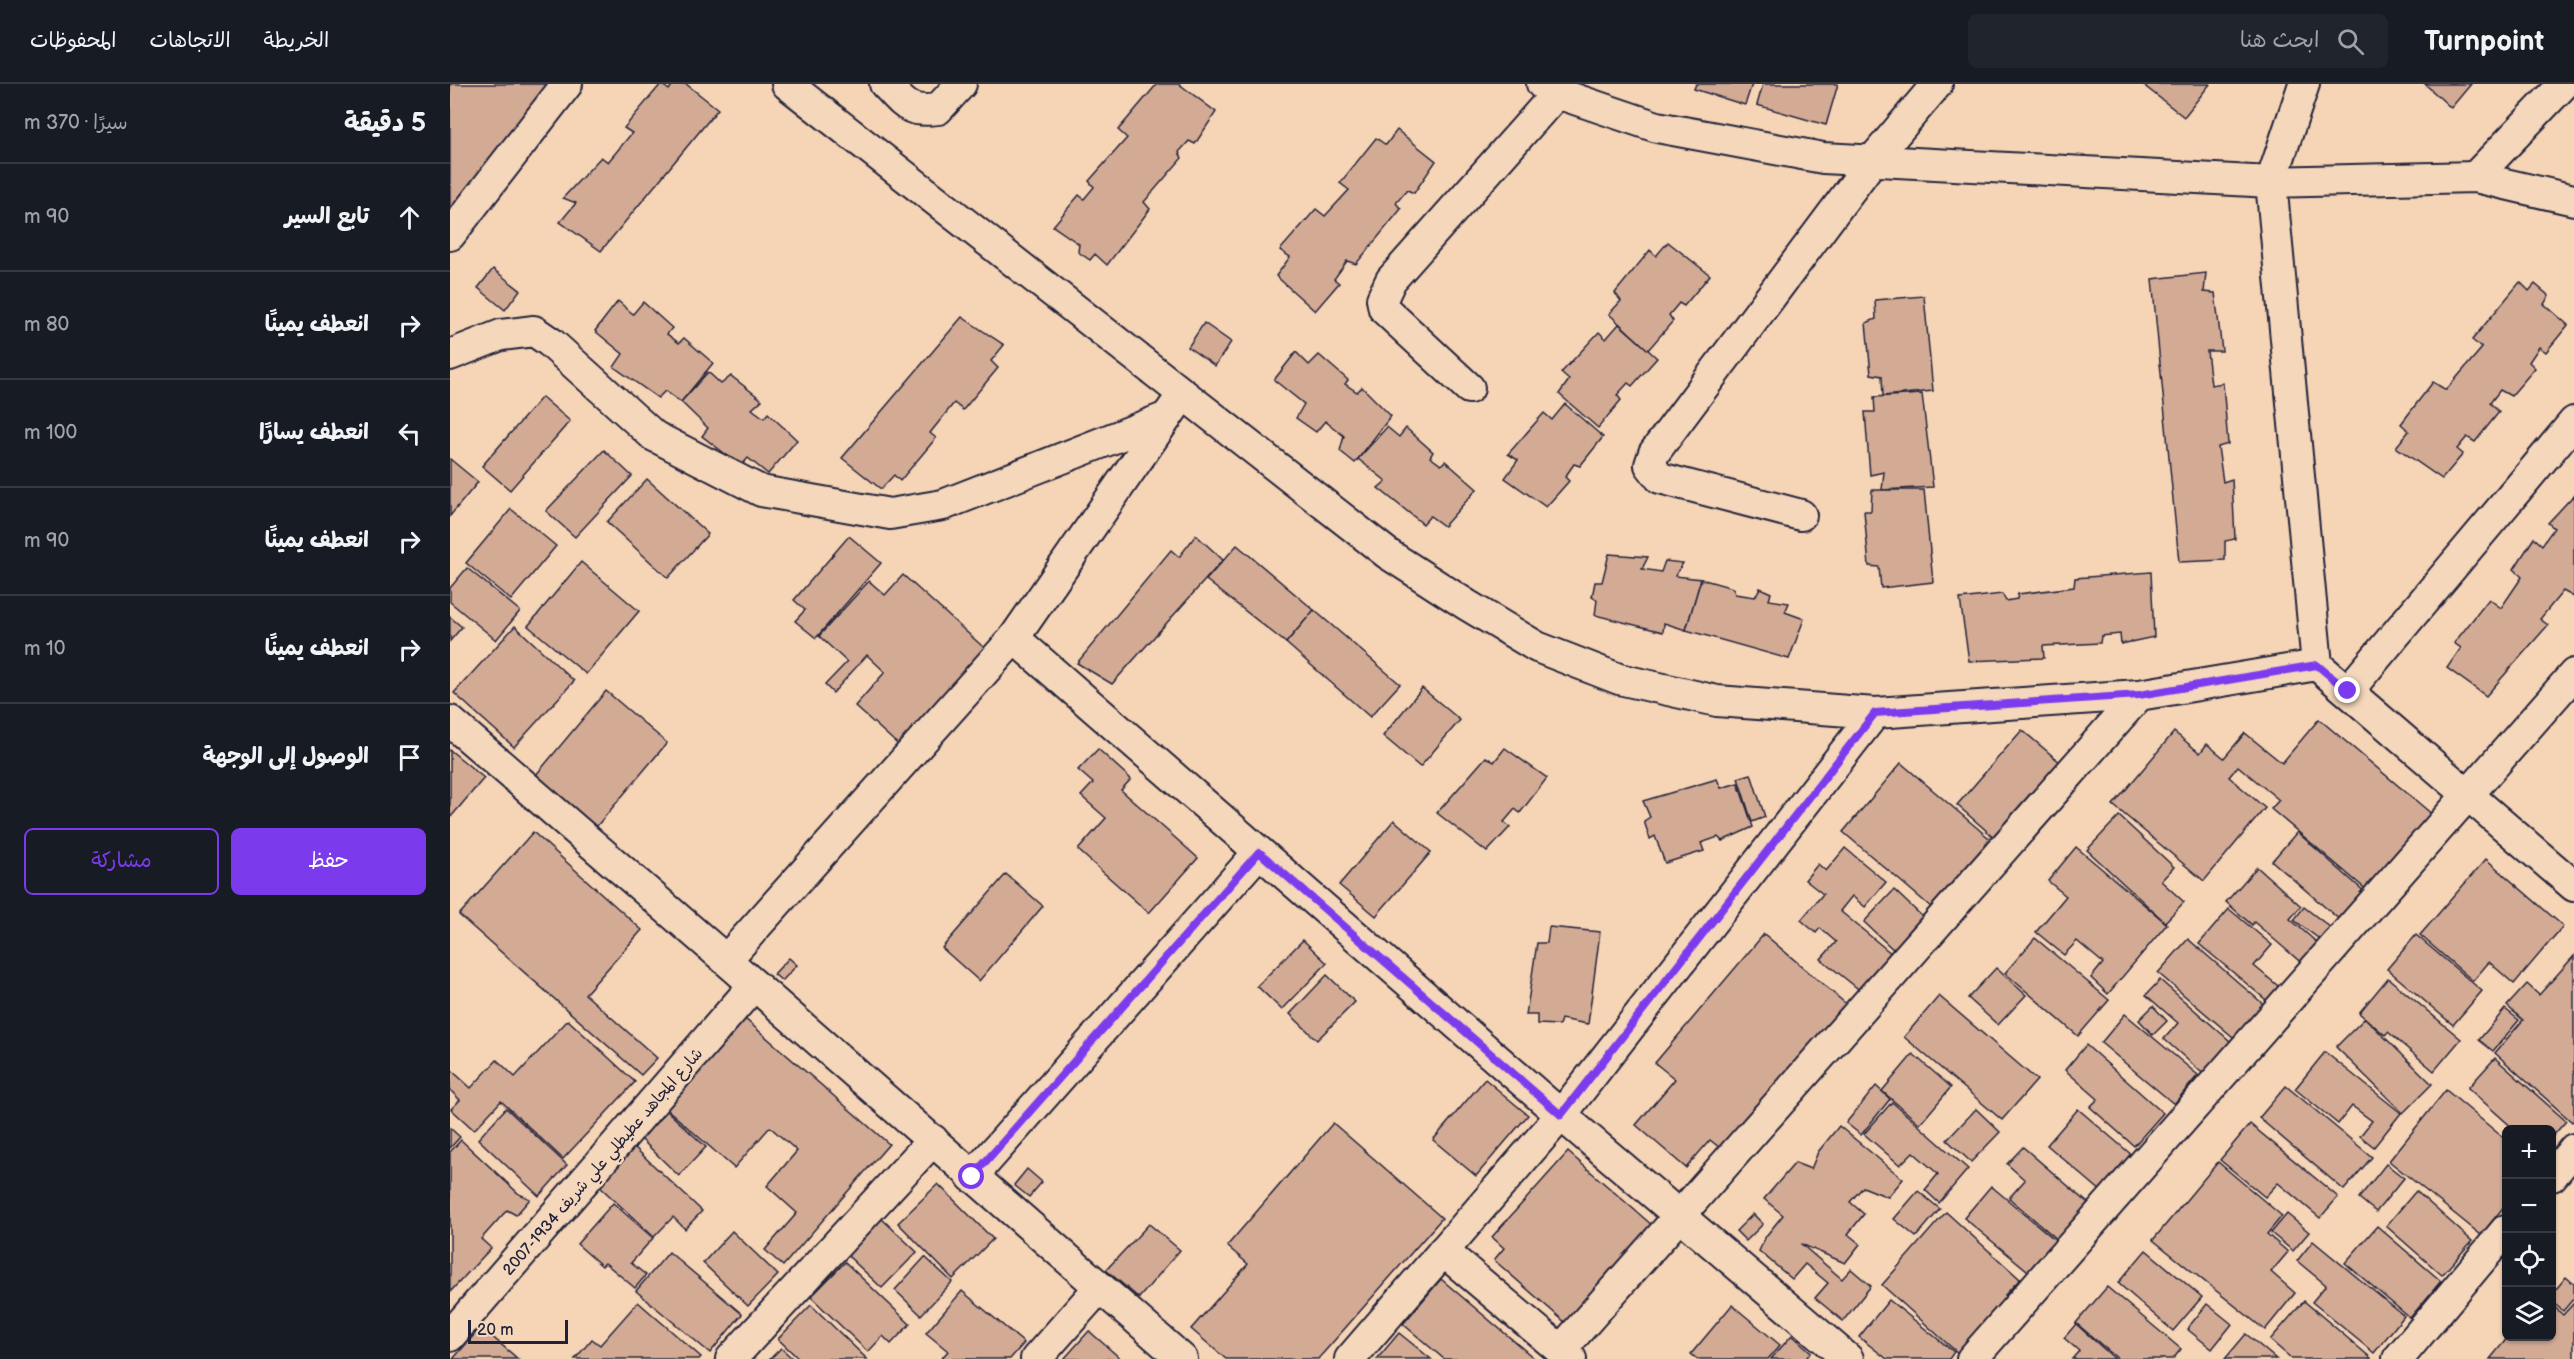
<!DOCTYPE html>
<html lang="ar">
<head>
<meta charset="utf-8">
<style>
	:root { --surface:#171b24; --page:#20242c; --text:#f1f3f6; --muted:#9ea1a6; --line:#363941; --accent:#7c3aed }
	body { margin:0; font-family:"Balsamiq Sans","Playpen Sans Arabic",sans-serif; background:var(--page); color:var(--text); direction:rtl }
	.controls { position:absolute; right:18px; bottom:18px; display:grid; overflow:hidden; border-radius:9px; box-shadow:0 2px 4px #0004 }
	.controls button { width:54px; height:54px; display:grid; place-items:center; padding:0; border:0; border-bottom:2px solid var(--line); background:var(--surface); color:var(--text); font:30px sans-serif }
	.scale { position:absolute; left:18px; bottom:15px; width:100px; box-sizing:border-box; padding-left:6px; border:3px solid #22223b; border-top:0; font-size:16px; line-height:21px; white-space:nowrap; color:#22223b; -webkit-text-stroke:4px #f5d8bb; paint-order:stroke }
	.stop { position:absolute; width:18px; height:18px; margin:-14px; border:4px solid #7c3aed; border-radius:50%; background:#fff }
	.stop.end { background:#7c3aed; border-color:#fff; box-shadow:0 2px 6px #0008 }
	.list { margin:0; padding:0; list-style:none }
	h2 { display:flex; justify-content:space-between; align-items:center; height:78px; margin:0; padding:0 24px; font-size:26px }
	h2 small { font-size:20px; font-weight:400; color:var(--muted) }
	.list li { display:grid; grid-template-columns:39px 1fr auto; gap:18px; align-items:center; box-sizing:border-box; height:108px; padding:0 24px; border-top:2px solid var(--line) }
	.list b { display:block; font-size:22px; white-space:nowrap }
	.list em { font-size:20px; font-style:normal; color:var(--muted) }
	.actions { display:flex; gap:12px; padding:18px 24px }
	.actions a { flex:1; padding:14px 0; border:2px solid var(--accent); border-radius:9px; text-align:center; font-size:21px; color:var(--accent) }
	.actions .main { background:var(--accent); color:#fff }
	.icon { flex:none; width:33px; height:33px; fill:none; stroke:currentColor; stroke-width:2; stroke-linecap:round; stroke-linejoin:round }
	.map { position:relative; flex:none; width:2124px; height:1275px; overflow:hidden; direction:ltr }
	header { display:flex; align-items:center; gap:36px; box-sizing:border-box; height:84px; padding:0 30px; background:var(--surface); border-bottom:2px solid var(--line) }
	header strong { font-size:28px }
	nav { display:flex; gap:33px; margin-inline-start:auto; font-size:21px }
	.search { width:420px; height:54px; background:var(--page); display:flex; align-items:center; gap:15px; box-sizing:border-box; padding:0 21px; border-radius:9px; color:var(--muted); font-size:22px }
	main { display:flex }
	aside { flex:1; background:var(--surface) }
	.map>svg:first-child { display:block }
	.building { fill:#d3ab95; stroke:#22223b; stroke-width:1.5 }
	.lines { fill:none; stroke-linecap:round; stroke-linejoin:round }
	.minor-casing { stroke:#22223b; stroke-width:34 }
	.minor { stroke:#f5d8bb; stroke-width:30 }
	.route { stroke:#7c3aed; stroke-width:8 }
	.labels { text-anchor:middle; stroke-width:5; stroke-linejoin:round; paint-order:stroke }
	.street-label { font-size:16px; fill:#22223b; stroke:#f5d8bb }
</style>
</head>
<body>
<header>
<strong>Turnpoint</strong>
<div class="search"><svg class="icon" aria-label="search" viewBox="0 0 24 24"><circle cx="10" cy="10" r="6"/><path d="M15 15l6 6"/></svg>ابحث هنا</div>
<nav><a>الخريطة</a><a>الاتجاهات</a><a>المحفوظات</a></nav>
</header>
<main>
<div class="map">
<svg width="2124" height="1275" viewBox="0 0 2124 1275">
	<rect width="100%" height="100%" fill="#f6d5b7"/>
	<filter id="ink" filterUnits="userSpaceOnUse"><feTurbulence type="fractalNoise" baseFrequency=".0167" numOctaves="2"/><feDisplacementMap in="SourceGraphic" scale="12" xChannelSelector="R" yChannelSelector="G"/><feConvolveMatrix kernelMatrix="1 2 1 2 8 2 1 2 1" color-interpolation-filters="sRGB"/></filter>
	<g filter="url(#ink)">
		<!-- building -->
		<g class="building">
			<polygon points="0,0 109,0 0,134"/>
			<polygon points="211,0 219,6 223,0 236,0 268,25 151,167 110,138 126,119 113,114 151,73 158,78 182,49 174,44"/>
			<polygon points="707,0 729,0 766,28 745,60 739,57 729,68 732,74 694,118 700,125 657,181 645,170 640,176 628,168 629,160 603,142 629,111 634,115 644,103 639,97 677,54 668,46"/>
			<polygon points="1246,0 1302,0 1295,21 1244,5"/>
			<polygon points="1313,0 1388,0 1376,41 1307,21"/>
			<polygon points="1692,0 1760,0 1734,33"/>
			<polygon points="1975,0 2021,0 2001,24"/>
			<polygon points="947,46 986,77 964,109 957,106 946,119 951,125 906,180 897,177 884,195 889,199 865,227 826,192 840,173 830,166 866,125 875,132 899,106 890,99 926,54 936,61"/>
			<polygon points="1218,158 1260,191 1234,222 1229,219 1219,231 1223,237 1198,266 1159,230 1171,217 1165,209 1200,166 1206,172"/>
			<polygon points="43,185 70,206 55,226 28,204"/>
			<polygon points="1756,189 1754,208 1765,209 1772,267 1757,267 1761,301 1773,299 1778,360 1768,363 1773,398 1782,395 1785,455 1775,457 1775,476 1729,478 1702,195"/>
			<polygon points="2070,198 2079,207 2085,200 2099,212 2094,220 2118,241 2096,268 2089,263 2079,278 2085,284 2061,312 2050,306 2040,319 2049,328 2025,358 2017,353 2007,365 2013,370 1992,395 1946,363 1959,347 1951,340 1983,298 1996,306 2032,264 2022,256"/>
			<polygon points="1474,212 1483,307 1433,312 1432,292 1421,290 1416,239 1426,235 1425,216"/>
			<polygon points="168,217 183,230 193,218 222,244 217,250 229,259 234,254 263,279 231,318 215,307 208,314 164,283 173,270 145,247"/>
			<polygon points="512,233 554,261 541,277 548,284 513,326 504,319 480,349 486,354 450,397 444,391 431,405 392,374"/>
			<polygon points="754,239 781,258 765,282 738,263"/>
			<polygon points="1169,240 1207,274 1182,302 1178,299 1167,311 1171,316 1148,344 1109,310 1119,296 1111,289 1149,248 1156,255"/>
			<polygon points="846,268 859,281 869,271 898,296 895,300 907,308 912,303 941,332 905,379 890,367 894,352 875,337 866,348 846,334 854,320 824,296"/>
			<polygon points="258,288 271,300 281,292 312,316 302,325 314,334 318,329 347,356 318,390 298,374 291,382 252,352 258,344 231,318"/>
			<polygon points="1472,310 1483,403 1432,406 1434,388 1420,391 1415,328 1425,328 1424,313"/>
			<polygon points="92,313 120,337 60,406 32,382"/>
			<polygon points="1115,320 1153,353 1130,382 1124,380 1115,393 1119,397 1096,423 1055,394 1068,376 1058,370 1094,329 1102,336"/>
			<polygon points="937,343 949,353 956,344 983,368 980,373 991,381 995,377 1027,405 994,442 980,432 973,440 928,404 936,397 908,375"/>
			<polygon points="154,366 182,392 125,453 96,427"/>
			<polygon points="0,375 28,398 0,432"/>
			<polygon points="197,395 258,450 218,494 157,438"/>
			<polygon points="1422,406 1474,406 1483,498 1431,504 1429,483 1419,482 1414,427 1421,427"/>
			<polygon points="2124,411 2124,513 2113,507 2090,535 2098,541 2036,612 1997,584 2011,564 2004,559 2039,515 2051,524 2072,493 2064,485 2084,454 2092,461 2104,444 2098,439"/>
			<polygon points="61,425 106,462 61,516 16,479"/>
			<polygon points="746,451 773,476 662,600 627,579 721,466 729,473"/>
			<polygon points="399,452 431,479 366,554 345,537 355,526 344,516"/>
			<polygon points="787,461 864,526 836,559 756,496"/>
			<polygon points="1159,470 1198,473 1192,485 1211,488 1215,477 1233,479 1225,492 1251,495 1236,546 1214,539 1213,548 1145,531 1147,516 1142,513 1145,498 1152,498"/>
			<polygon points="131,478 189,527 136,590 78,542"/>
			<polygon points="17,484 70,527 46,556 0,518 0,504"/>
			<polygon points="1701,488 1704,553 1671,560 1670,550 1651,552 1650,559 1593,562 1594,574 1519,577 1510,515 1552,510 1556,517 1567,515 1568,510 1624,503 1625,494"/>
			<polygon points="453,491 541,570 454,666 405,622 435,588 417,571 383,609 375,601 397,578 369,552 419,497 435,511"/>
			<polygon points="1251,495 1283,504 1285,510 1305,513 1310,504 1321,509 1319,516 1339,519 1335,528 1354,535 1339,575 1236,546"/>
			<polygon points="864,526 950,600 920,633 836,559"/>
			<polygon points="0,533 12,543 0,557"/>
			<polygon points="65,542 124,597 64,663 4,609"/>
			<polygon points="972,604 1010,636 970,683 933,652"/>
			<polygon points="156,607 217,659 141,749 81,697"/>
			<polygon points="1869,635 1983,731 1919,808 1821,725 1829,716 1788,682 1779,693 1815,724 1754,797 1663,721 1724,648 1750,669 1757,660 1774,674 1795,649 1832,679"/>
			<polygon points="1572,646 1611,679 1546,755 1507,721"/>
			<polygon points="1055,664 1097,694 1070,729 1065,725 1054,738 1060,743 1037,768 987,729 1036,673 1044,678"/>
			<polygon points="648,665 681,695 671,706 748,774 699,829 628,766 656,734 631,712 643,699 628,686"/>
			<polygon points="0,666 34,694 0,734"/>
			<polygon points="1451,679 1546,760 1488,829 1393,748"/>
			<polygon points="1301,690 1315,733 1302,738 1288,694"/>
			<polygon points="1267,695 1271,704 1288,699 1303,743 1272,757 1268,753 1251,759 1254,767 1215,779 1205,752 1200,755 1194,737 1200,733 1193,717"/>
			<polygon points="1669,732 1724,783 1711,797 1734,818 1715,838 1637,766"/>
			<polygon points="944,736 981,768 926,832 889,801"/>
			<polygon points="83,748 192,846 135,910 207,974 191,991 9,831"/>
			<polygon points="1847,748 1916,809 1891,837 1822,777"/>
			<polygon points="1626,763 1717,840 1658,910 1641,894 1653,879 1627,857 1614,871 1586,848 1616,812 1598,797"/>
			<polygon points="1395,764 1436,798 1415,823 1402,812 1390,827 1448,875 1417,912 1371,875 1386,858 1370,844 1366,849 1351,836 1373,810 1355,796 1368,780 1376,787"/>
			<polygon points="2036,775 2113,842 2064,900 2039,878 2023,897 1970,851"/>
			<polygon points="1807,783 1851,822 1840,835 1872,863 1855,882 1804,838 1802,841 1776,818"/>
			<polygon points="556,790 593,822 529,897 492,864"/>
			<polygon points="1444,806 1477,837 1447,869 1414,838"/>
			<polygon points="1854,823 1881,844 1872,857 1844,836"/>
			<polygon points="1779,825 1822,861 1804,882 1833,906 1821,920 1749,860"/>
			<polygon points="1099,843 1150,848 1138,940 1111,935 1109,941 1087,940 1087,931 1076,931 1087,859 1097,859"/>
			<polygon points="1314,850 1402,925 1279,1071 1260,1056 1236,1084 1186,1041 1225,995 1205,979"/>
			<polygon points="1966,851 2032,907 2003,941 1937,885"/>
			<polygon points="1585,854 1659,916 1628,952 1555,889"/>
			<polygon points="1738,855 1819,925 1790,959 1708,889"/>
			<polygon points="853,856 877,879 832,926 807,902"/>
			<polygon points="2124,872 2124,1036 2122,1038 2045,969 2073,936 2057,922 2077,900 2089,911"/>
			<polygon points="339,874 347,881 332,897 324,890"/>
			<polygon points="1546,884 1576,911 1548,941 1518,914"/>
			<polygon points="877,891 905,918 867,956 840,930"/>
			<polygon points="1938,894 2011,955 1984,987 1938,948 1935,951 1909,929"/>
			<polygon points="1710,896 1787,963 1759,995 1714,955 1728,939 1696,911"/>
			<polygon points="1489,912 1587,996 1552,1036 1454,953"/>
			<polygon points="1703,922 1717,937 1703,951 1689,936"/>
			<polygon points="2055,925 2069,936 2043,967 2029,956"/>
			<polygon points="1675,930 1748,991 1724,1020 1651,959"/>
			<polygon points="294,934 439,1060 333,1182 315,1166 347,1129 317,1102 347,1067 320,1043 284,1084 210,1019"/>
			<polygon points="1915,934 1982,1000 1953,1029 1886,963"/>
			<polygon points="118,936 185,998 113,1075 51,1017 24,1046 1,1025 10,1016 0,1006 0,985 21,1004 47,976 65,993"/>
			<polygon points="1636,961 1713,1029 1684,1062 1640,1023 1648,1015 1615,986"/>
			<polygon points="1875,968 1951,1029 1924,1063 1910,1052 1922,1037 1902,1022 1888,1040 1845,1005"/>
			<polygon points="1463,970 1501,1003 1470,1040 1432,1007"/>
			<polygon points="2045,974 2116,1037 2102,1053 2102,1046 2065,1046 2018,1004"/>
			<polygon points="1035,995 1078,1031 1026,1092 983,1056"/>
			<polygon points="1426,1002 1440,1015 1411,1051 1396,1039"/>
			<polygon points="1836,1002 1922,1073 1894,1106 1809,1034"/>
			<polygon points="1996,1006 2056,1056 2056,1120 2031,1151 1939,1077"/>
			<polygon points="1442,1018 1518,1085 1489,1119 1475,1106 1488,1090 1463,1068 1450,1081 1414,1050"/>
			<polygon points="56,1024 117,1081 89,1112 28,1055"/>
			<polygon points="1526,1025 1550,1048 1521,1078 1497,1056"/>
			<polygon points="1628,1025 1683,1072 1652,1108 1597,1061"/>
			<polygon points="217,1027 256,1063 229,1092 191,1055"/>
			<polygon points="883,1039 992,1134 868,1275 776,1275 741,1245 798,1180 777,1162"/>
			<polygon points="1800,1040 1888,1113 1870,1134 1828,1099 1815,1113 1770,1076"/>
			<polygon points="1389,1042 1453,1095 1438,1113 1413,1103 1400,1118 1414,1130 1398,1150 1410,1160 1395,1179 1351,1160 1392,1195 1401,1185 1421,1202 1393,1237 1365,1214 1378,1199 1355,1180 1342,1195 1309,1167 1316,1152 1333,1131 1314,1115 1345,1079 1361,1085 1368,1068"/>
			<polygon points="0,1044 10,1053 0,1064"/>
			<polygon points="11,1056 69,1110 80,1115 66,1131 57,1126 31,1155 41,1164 0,1208 0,1068"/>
			<polygon points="184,1063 252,1127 235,1145 223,1133 204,1153 148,1101"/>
			<polygon points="1573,1063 1645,1125 1614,1161 1559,1114 1575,1096 1557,1080"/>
			<polygon points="1118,1068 1203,1142 1117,1240 1044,1176 1054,1164 1042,1153"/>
			<polygon points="1768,1078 1832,1132 1817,1150 1838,1168 1821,1188 1845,1209 1815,1246 1703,1156"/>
			<polygon points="1936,1080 1954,1094 1926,1128 1909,1114"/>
			<polygon points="577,1085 592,1098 579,1113 564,1101"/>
			<polygon points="488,1100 543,1155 503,1195 448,1139"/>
			<polygon points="1541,1102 1615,1164 1589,1196 1514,1134"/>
			<polygon points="1468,1107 1490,1125 1466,1153 1444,1135"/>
			<polygon points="1966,1107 2022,1157 1992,1191 1936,1142"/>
			<polygon points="163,1119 203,1154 181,1179 196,1191 185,1204 155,1179 152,1182 127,1160"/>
			<polygon points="1496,1128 1570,1195 1555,1211 1560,1216 1510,1271 1432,1201"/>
			<polygon points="1303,1130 1313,1140 1296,1157 1286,1147"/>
			<polygon points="1837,1130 1859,1148 1843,1167 1821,1149"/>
			<polygon points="431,1134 467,1168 432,1204 397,1171"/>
			<polygon points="699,1140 730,1166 689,1214 656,1186"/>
			<polygon points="1927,1142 1991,1197 1960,1234 1895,1179"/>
			<polygon points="282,1147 328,1191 298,1222 253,1179"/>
			<polygon points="1863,1157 1954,1232 1924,1269 1862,1218 1876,1201 1847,1177"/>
			<polygon points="1696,1166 1752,1213 1723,1247 1668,1199"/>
			<polygon points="219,1168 292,1230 260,1269 186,1207"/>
			<polygon points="475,1173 502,1198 471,1231 445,1206"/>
			<polygon points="395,1178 460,1240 441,1260 433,1252 418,1268 361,1213"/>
			<polygon points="2116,1193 2124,1200 2124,1214 2113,1227 2102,1218 2102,1210"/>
			<polygon points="991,1195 1085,1275 994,1275 953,1240"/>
			<polygon points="1657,1203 1731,1265 1723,1275 1668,1275 1626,1239"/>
			<polygon points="512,1207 574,1259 560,1275 491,1275 498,1267 476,1249"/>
			<polygon points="1439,1216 1504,1268 1499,1275 1437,1275 1409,1253"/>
			<polygon points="1854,1217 1921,1274 1920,1275 1842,1275 1820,1256"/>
			<polygon points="188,1218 251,1273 249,1275 125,1275 142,1255 150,1261"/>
			<polygon points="2124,1219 2124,1275 2040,1275 2059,1252 2102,1252 2102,1221 2113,1231"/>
			<polygon points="1757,1220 1782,1240 1762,1265 1737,1245"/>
			<polygon points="361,1221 417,1275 349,1275 328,1255"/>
			<polygon points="1282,1221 1330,1261 1318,1275 1247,1275 1241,1270"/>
			<polygon points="1626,1240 1665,1275 1622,1275 1629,1267 1614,1254"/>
			<polygon points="31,1243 68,1275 3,1275"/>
			<polygon points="639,1247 671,1275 614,1275"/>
			<polygon points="949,1249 981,1275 927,1275"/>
			<polygon points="1796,1250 1826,1275 1775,1275"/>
			<polygon points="1342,1251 1361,1268 1357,1273 1360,1275 1321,1275"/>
			<polygon points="331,1264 343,1275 320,1275"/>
		</g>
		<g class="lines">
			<!-- minor casing -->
			<g class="minor-casing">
				<g id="minor">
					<polyline points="337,0 938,470 1017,521 1087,563 1169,595 1267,617 1425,629 1689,611 1867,581"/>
					<path d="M435 0C455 20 457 29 488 25L511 0"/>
					<polyline points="1092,0 1107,9 1207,43 1373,74 1821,98 2025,93 2124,116"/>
					<polyline points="1854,0 1821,98 1867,581 2124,802"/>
					<polyline points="2025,93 2114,0"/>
					<polyline points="0,151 117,0"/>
					<polyline points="0,271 51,251 84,247 100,258 204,352 311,407 440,430 493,421 717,333"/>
					<polyline points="1019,304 934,225 932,215 941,196 1107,9"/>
					<polyline points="1351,431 1210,394 1200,381 1204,369 1422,77 1487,0"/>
					<polyline points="564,554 1111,1031 1398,1275"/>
					<polyline points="1898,607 2124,338"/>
					<polyline points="0,637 276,876"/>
					<polyline points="2102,1092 2124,1065"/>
					<polyline points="522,1093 809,768"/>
					<polyline points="993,1167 1121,1275"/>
					<polyline points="0,1252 304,901"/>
					<polyline points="1111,1266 1689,611"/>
					<polyline points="281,1275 483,1056"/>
					<polyline points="586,1275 649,1204"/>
					<polyline points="732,1275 276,876 564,554 733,310"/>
					<polyline points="900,1275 1111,1031 1425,629"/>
					<polyline points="1522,1275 2124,590"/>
					<polyline points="1948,1275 2056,1146"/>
				</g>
			</g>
			<!-- minor -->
			<use href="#minor" class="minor"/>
		</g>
	</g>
	<g class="lines" filter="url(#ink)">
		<!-- route -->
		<polyline class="route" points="522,1093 809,768 1111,1031 1425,629 1689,611 1867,581 1898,607"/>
	</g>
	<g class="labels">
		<!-- street labels -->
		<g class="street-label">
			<text transform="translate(152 1077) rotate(-49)" y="6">شارع المجاهد عطيطلي علي شريف 1934-2007</text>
		</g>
	</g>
</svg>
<div class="controls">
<button>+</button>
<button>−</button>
<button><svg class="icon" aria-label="locate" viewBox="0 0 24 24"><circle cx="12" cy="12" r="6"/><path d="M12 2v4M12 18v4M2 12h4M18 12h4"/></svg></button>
<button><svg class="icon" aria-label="layers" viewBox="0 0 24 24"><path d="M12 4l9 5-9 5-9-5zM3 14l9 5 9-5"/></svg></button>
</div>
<div class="scale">20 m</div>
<div class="stop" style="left:522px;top:1093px"></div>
<div class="stop end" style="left:1898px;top:607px"></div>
</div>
<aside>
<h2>5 دقيقة<small>سيرًا · 370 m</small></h2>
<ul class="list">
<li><svg class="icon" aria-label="ahead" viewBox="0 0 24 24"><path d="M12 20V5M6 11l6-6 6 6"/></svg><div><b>تابع السير</b></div><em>90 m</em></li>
<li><svg class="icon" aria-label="right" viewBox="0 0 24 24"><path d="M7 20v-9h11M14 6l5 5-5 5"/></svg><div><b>انعطف يمينًا</b></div><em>80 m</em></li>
<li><svg class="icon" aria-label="left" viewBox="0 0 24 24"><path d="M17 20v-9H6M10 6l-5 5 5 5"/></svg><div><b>انعطف يسارًا</b></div><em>100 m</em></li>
<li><svg class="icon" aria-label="right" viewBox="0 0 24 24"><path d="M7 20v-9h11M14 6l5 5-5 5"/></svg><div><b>انعطف يمينًا</b></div><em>90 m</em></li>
<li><svg class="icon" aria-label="right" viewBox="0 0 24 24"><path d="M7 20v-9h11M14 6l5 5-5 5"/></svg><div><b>انعطف يمينًا</b></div><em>10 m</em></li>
<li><svg class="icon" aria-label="arrive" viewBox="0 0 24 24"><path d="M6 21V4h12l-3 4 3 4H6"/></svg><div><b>الوصول إلى الوجهة</b></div></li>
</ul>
<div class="actions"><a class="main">حفظ</a><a>مشاركة</a></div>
</aside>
</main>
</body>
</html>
